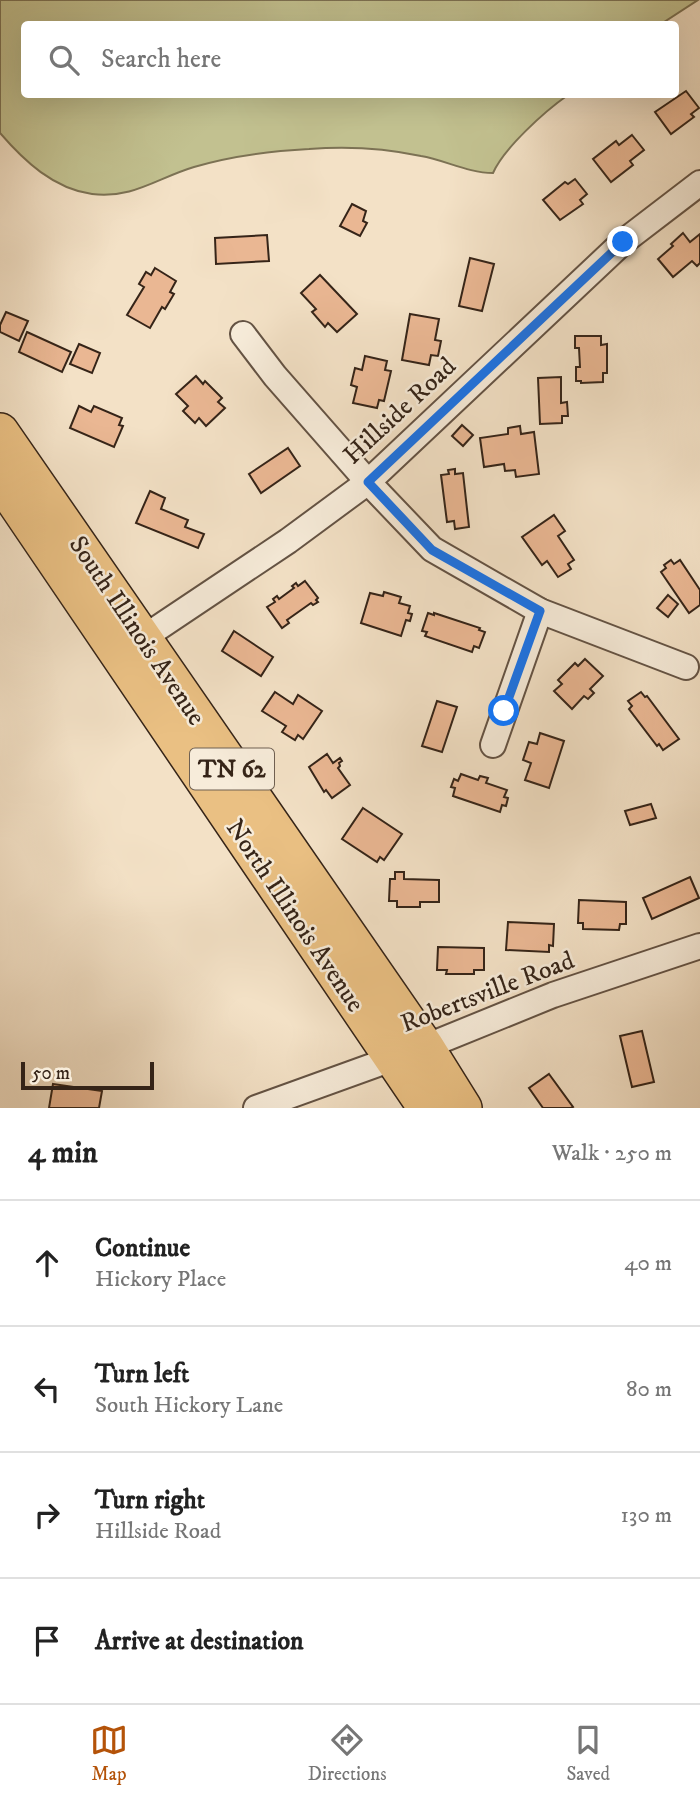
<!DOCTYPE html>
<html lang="en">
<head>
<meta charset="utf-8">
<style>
	:root { --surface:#fff; --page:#f2f2f2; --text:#222; --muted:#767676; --line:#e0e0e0; --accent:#b45309 }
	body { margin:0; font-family:"IM FELL DW Pica",serif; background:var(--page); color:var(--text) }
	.scale { position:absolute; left:21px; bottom:18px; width:133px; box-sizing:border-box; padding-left:7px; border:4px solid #352418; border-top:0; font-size:19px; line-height:24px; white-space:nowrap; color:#352418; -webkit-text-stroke:5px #f7ecda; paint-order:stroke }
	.stop { position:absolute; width:21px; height:21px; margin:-16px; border:5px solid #1a73e8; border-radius:50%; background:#fff }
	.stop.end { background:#1a73e8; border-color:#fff; box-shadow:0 2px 7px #0008 }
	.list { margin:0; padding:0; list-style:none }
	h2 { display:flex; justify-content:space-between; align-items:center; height:91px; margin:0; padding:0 28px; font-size:30px }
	h2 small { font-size:23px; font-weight:400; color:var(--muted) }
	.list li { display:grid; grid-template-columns:46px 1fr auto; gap:21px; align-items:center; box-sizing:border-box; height:126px; padding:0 28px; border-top:2px solid var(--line) }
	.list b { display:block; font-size:26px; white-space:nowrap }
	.list p { margin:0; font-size:23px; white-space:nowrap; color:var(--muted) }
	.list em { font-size:23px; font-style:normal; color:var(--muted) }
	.icon { flex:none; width:38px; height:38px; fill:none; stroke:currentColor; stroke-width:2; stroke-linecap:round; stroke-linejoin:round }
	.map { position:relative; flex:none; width:700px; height:1108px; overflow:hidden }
	.search { position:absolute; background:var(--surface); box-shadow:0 7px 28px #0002; left:21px; right:21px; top:21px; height:77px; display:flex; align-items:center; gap:18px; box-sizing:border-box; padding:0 24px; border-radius:7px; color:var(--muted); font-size:26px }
	.sheet { height:595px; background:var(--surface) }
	nav { display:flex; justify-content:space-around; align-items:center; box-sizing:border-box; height:98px; border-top:2px solid var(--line); background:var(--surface); font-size:19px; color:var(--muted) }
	nav a { display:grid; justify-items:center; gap:4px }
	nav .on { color:var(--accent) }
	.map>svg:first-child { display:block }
	.green { fill:#c2c190; stroke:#7c7254; stroke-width:2 }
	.building { fill:#eab793; stroke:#352418; stroke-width:2 }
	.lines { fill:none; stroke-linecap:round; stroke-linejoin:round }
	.minor-casing { stroke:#645344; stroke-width:28 }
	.highway-casing { stroke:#352418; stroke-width:40 }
	.minor { stroke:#f7ecda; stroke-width:24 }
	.highway { stroke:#eac083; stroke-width:37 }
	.route { stroke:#1a73e8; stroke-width:9 }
	.labels { text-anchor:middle; stroke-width:5; stroke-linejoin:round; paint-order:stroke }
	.shield { fill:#f7ecda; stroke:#6f6052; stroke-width:2 }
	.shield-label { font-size:24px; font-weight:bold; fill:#352418 }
	.street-label { font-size:26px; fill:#352418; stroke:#f7ecda }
</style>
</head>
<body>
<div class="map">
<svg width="700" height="1108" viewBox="0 0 700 1108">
	<rect width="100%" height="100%" fill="#f3e1c6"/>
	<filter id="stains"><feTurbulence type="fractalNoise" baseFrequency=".00286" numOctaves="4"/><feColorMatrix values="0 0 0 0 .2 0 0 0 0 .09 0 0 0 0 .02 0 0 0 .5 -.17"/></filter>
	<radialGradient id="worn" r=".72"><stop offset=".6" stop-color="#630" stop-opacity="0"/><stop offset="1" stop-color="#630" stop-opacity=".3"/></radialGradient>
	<!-- green -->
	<path class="green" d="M0 0H698L661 24H24V94L568 95C545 111 504 148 493 173 468 173 445 160 421 156 384 148 347 146 309 149 270 151 231 156 194 167 157 178 133 199 92 194 54 189 24 161 0 133Z"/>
	<!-- building -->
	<g class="building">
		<polygon points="686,91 699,108 691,114 694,117 671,134 655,112"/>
		<polygon points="632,135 644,150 630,161 633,165 611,182 593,159 616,141 619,145"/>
		<polygon points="575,179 587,194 580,200 583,204 560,220 543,200 565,182 568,184"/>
		<polygon points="352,204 366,211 363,221 367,223 360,236 340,226"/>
		<polygon points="683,233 690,242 700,234 700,263 697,266 692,261 673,277 658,259 673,246 671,244"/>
		<polygon points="267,235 269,261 216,264 215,238"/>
		<polygon points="470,258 494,264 482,311 459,306"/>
		<polygon points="155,268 176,281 170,292 174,294 165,309 162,307 150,328 127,315 144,287 139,284 146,272 151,275"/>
		<polygon points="320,275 357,314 337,332 328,323 325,327 312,312 316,309 301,293"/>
		<polygon points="6,312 28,321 19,341 0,332 0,325"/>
		<polygon points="410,314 439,319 435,340 441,341 438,356 431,355 429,365 402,360"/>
		<polygon points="27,332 71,352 62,372 19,352"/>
		<polygon points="575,336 601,336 601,345 607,344 607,373 603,373 603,382 581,383 581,381 576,381 576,367 580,367 579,348 575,348"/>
		<polygon points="79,344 100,353 92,373 70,364"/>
		<polygon points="365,356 387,361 385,370 391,371 384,401 379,400 377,408 353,403 357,387 351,385 355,368 362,370"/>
		<polygon points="196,376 203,384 205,381 222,398 218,402 225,408 206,426 199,418 195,423 183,411 188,406 176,394"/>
		<polygon points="561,377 561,403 567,402 568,416 562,416 562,423 540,424 538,378"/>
		<polygon points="79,406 91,412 94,406 122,418 119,425 123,426 114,447 70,428"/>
		<polygon points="462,425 473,435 463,446 452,436"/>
		<polygon points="520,426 521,434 534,432 539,474 516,477 515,470 505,471 504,464 484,467 480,438 508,434 508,428"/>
		<polygon points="288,448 300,466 261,493 249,474"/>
		<polygon points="455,469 455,474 463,473 469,527 455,529 454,521 447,522 441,475 449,474 448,470"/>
		<polygon points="150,491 165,498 161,509 188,520 185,527 204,534 198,548 136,523"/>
		<polygon points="554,515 565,531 558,536 574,560 568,564 571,569 558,577 547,561 542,565 522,537"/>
		<polygon points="671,560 674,564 680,560 700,590 700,605 689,613 661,572 666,568 664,565"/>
		<polygon points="305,581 318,598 316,600 318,602 313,605 311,603 287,620 289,623 282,628 267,607 275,602 273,599 277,596 279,599 294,588 292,586 296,583 298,586"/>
		<polygon points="384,592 401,597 399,603 410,606 408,613 412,614 410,621 406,620 401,636 361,623 370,593 383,596"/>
		<polygon points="668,595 678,604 668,617 657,608"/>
		<polygon points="428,613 434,615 434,613 480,628 479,630 485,632 479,648 474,646 472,652 425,636 427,632 422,631"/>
		<polygon points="234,631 273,657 261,676 222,651"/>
		<polygon points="585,659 603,676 590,689 594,693 588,699 584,696 572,709 554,691 562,684 558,680 575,663 578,666"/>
		<polygon points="275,692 293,704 298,695 322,711 303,739 298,735 295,740 282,732 286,726 262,711"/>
		<polygon points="641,692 645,697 647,696 679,739 663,750 659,744 657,746 629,709 632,706 628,701"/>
		<polygon points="437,701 457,707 442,752 422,746"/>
		<polygon points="540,733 564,741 549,788 525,780 531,763 523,760 529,742 537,744"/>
		<polygon points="327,754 333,763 340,758 342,761 339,763 340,766 338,768 350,785 332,798 326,790 324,792 309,767"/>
		<polygon points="461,774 478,780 480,776 488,778 486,783 507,790 504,797 508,798 506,806 502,805 500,812 453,796 455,788 451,787 454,779 458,781"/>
		<polygon points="651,804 656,818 630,825 625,811"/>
		<polygon points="363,808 402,834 384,860 380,857 377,862 342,839"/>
		<polygon points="395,872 404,872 404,879 439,880 439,902 420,902 420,907 397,907 397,901 389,901 390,879 395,879"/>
		<polygon points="690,877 699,898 652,919 643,898"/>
		<polygon points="579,900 626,902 626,924 620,924 619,930 583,929 583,923 578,923"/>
		<polygon points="508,922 554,924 553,946 549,945 549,952 506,950"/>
		<polygon points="438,947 484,948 484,970 474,970 474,974 446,974 447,970 437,970"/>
		<polygon points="642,1031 654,1082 632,1087 620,1036"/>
		<polygon points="549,1074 573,1107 571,1108 543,1108 529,1088"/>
		<polygon points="53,1084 102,1091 99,1108 49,1108"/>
	</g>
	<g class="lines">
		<!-- minor casing -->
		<g class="minor-casing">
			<g id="minor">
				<polyline points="243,334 275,376 368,482 432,549 540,611 686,667"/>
				<polyline points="131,646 288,541 368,482 623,242 700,183"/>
				<polyline points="493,745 540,611"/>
				<polyline points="256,1108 425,1047 553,995 700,946"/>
			</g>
		</g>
		<!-- highway casing -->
		<g class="highway-casing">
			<g id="highway">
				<polyline points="0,432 425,1047 463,1108"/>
				<polyline points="0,479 427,1108"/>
			</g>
		</g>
		<!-- minor -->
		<use href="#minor" class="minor"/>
		<!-- highway -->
		<use href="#highway" class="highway"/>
	</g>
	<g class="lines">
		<!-- route -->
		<polyline class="route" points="504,711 540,611 432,550 368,482 623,242"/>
	</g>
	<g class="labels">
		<!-- shield labels -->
		<rect class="shield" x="190" y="748.5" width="84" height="41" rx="5"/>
		<g class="shield-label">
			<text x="232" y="777">TN 62</text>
		</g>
		<!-- street labels -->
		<g class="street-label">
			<text transform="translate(399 410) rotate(-43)" y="9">Hillside Road</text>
			<text transform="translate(138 630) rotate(56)" y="9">South Illinois Avenue</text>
			<text transform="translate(296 915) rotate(56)" y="9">North Illinois Avenue</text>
			<text transform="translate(487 991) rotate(-21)" y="9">Robertsville Road</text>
		</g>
	</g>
	<rect width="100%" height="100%" filter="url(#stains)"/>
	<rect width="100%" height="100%" fill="url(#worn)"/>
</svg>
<div class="scale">50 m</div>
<div class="stop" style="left:504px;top:711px"></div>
<div class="stop end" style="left:623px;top:242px"></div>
<div class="search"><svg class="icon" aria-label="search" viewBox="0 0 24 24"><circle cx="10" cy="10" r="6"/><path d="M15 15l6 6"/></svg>Search here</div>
</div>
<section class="sheet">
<h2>4 min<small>Walk · 250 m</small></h2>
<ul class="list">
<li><svg class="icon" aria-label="ahead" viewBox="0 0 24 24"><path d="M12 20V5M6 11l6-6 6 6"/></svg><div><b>Continue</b><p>Hickory Place</p></div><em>40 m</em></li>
<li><svg class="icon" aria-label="left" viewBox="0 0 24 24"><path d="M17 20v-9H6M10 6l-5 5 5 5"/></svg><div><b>Turn left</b><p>South Hickory Lane</p></div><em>80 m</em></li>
<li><svg class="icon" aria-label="right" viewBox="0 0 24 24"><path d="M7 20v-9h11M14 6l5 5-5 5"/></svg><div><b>Turn right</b><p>Hillside Road</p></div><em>130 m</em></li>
<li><svg class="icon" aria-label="arrive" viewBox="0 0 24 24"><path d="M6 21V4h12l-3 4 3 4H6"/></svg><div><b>Arrive at destination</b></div></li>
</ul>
</section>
<nav>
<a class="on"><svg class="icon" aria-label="map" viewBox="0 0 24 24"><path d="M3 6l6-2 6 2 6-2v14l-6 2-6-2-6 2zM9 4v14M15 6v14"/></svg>Map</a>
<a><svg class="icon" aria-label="directions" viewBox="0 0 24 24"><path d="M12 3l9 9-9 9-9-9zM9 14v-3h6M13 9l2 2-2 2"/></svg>Directions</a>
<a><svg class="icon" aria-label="saved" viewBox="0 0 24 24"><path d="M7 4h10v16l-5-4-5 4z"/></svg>Saved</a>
</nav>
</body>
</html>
